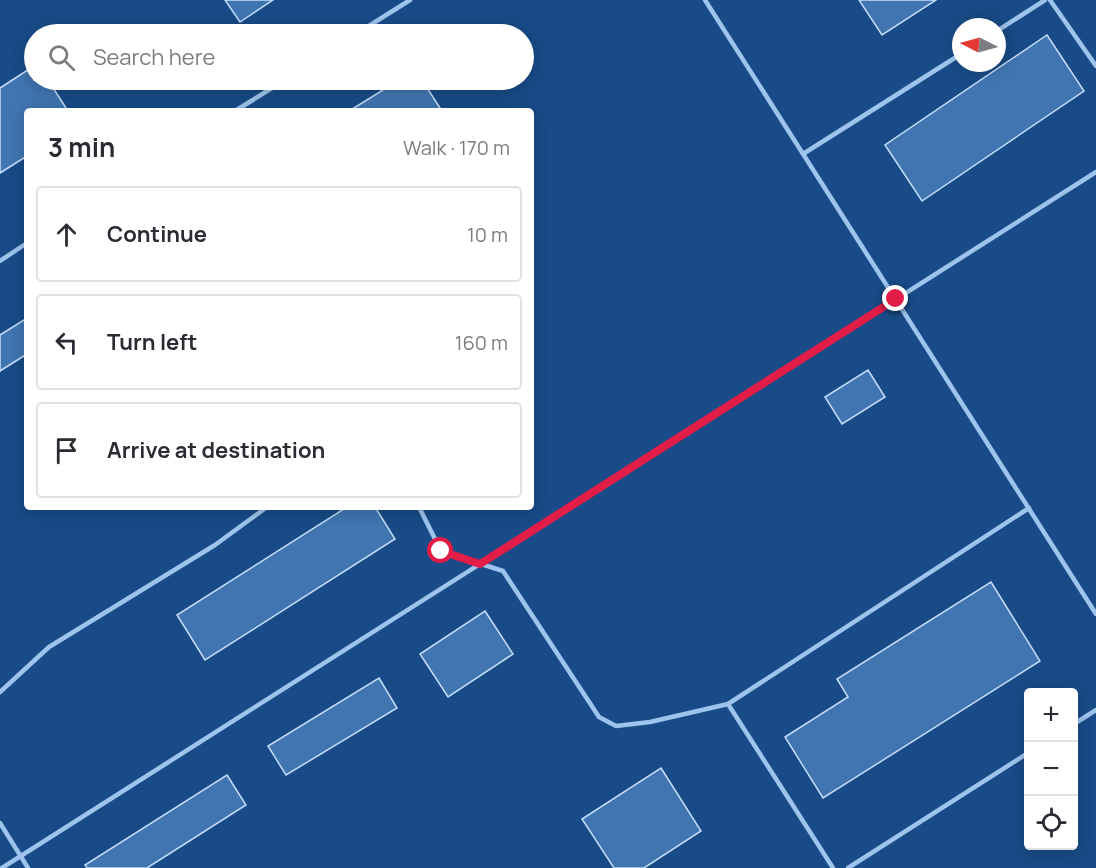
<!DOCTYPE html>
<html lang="en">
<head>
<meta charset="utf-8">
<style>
	:root { --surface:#fff; --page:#f7f7f7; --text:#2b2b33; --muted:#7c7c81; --line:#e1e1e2 }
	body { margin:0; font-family:Manrope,sans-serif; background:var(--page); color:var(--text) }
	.controls { position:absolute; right:18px; bottom:18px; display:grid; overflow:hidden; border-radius:6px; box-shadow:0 3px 15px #0003 }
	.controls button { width:54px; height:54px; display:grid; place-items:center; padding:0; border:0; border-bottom:2px solid var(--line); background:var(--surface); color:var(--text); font:30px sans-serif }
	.compass { position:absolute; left:952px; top:18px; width:54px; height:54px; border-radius:50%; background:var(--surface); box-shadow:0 3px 15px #0003; rotate:276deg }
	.stop { position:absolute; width:18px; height:18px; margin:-14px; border:4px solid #e11d48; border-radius:50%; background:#fff }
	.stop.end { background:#e11d48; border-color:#fff; box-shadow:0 2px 6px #0008 }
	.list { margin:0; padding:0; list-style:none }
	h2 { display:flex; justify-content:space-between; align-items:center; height:78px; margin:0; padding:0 24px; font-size:26px }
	h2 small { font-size:20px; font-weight:400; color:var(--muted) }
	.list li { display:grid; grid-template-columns:39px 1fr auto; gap:18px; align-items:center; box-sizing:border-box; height:96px; margin:0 12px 12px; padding:0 12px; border:2px solid var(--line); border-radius:6px }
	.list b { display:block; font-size:22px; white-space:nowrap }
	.list em { font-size:20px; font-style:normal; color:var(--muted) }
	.icon { flex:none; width:33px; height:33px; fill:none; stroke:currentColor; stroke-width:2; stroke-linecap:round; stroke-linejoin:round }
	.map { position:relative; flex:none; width:1096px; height:868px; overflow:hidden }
	.search { position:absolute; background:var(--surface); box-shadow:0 3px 15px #0003; left:24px; top:24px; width:510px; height:66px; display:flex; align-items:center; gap:15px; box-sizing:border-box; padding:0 21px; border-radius:33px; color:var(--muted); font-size:22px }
	.panel { position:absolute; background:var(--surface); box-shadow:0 3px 15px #0003; left:24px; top:108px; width:510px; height:402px; border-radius:6px }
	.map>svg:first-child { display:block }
	.building { fill:#4075b1; stroke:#c4defa; stroke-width:1.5 }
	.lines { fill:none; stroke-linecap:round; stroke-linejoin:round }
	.service { stroke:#9ec4ed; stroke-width:4.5 }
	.route { stroke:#e11d48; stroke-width:8 }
</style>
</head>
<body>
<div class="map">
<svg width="1096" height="868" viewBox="0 0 1096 868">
	<rect width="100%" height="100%" fill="#184b87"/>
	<!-- building -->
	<g class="building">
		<polygon points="225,0 273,0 240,22"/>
		<polygon points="859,0 936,0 882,35"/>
		<polygon points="1047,35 1084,91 922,201 885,145"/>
		<polygon points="34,66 34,80 48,80 68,111 27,111 27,156 0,173 0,88"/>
		<polygon points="399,80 422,80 442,111 349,111"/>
		<polygon points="27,318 27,354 0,371 0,335"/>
		<polygon points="868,370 885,397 842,424 825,397"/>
		<polygon points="347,507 375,507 395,539 205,660 177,615"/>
		<polygon points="991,582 1040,661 823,798 785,737 848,697 837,679"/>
		<polygon points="485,611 513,654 448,697 420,654"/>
		<polygon points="379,678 397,708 286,775 268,746"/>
		<polygon points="661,768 701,831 644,868 614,868 582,819"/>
		<polygon points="227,775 246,805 147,868 87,868 85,865"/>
	</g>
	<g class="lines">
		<!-- service -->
		<g class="service">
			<polyline points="705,0 1096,614"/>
			<polyline points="1050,0 1096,66"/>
			<polyline points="997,31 1045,0"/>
			<polyline points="356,34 410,0"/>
			<polyline points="235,111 285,80"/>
			<polyline points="803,154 961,54"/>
			<polyline points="0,261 27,243"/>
			<polyline points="419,507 441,551 503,571 599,717 616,726 650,722 728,704 1029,508"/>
			<polyline points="0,692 49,647 215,545 267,507"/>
			<polyline points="728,704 833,868"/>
			<polyline points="1074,724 1096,710"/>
			<polyline points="0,823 28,868"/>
			<polyline points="2,868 1096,172"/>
			<polyline points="848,868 1028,753"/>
		</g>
	</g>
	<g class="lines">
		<!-- route -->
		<polyline class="route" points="441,551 480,564 896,299"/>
	</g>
</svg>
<div class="controls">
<button>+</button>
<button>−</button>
<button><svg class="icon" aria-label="locate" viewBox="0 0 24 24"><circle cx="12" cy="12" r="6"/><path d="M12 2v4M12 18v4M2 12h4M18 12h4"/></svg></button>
</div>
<svg class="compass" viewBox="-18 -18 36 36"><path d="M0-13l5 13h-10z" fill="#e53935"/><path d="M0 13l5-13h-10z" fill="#7c7c81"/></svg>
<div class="stop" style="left:441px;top:551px"></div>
<div class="stop end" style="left:896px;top:299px"></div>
<div class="search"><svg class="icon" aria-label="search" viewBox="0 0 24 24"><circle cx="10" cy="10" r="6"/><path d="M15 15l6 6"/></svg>Search here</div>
<section class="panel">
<h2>3 min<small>Walk · 170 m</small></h2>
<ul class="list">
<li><svg class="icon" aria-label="ahead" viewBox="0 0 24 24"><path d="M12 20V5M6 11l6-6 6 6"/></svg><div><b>Continue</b></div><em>10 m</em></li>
<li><svg class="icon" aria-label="left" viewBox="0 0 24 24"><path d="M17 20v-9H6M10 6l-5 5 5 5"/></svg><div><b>Turn left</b></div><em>160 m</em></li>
<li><svg class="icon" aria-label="arrive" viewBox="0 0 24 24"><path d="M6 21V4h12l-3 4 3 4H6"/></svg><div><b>Arrive at destination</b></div></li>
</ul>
</section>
</div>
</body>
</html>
